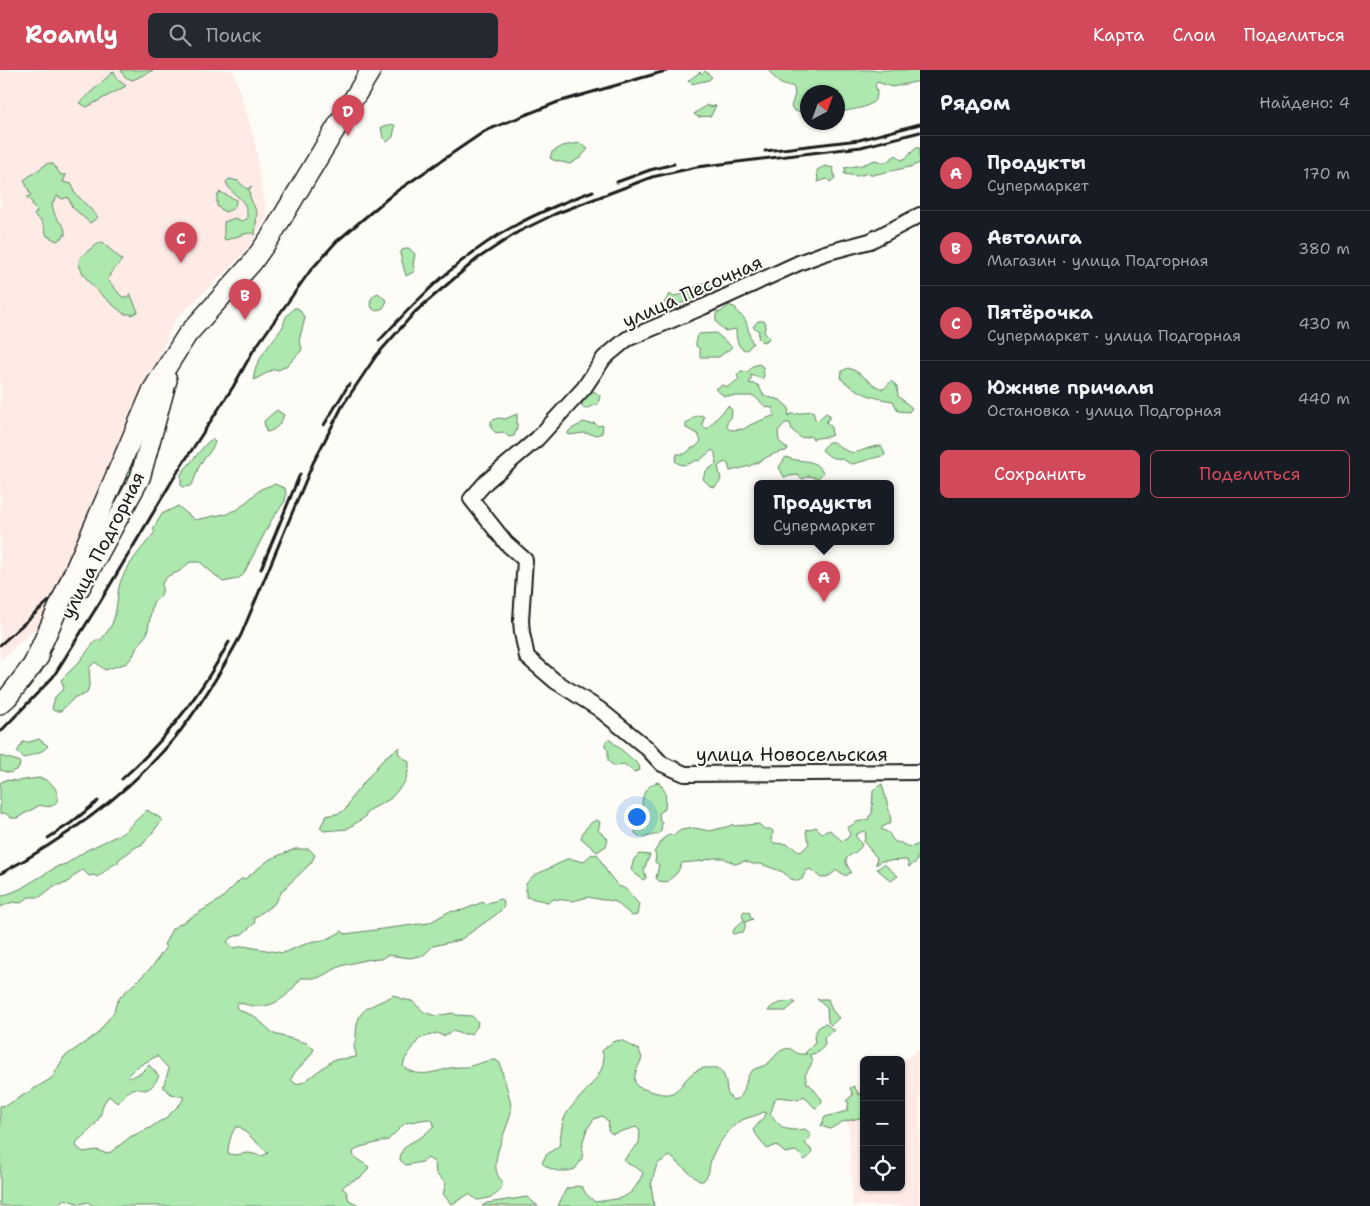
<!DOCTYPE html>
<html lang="ru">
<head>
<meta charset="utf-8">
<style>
	:root { --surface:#171b24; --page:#242831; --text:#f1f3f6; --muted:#9ea1a6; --line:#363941; --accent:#d1495b }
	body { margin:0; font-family:"Shantell Sans",sans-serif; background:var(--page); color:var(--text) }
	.controls { position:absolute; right:15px; bottom:15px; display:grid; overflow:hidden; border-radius:8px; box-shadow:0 1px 4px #0004 }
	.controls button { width:45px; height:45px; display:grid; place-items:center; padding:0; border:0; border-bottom:1px solid var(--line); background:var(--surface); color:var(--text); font:25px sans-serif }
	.compass { position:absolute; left:800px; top:15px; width:45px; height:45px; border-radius:50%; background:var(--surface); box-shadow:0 1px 4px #0004; rotate:41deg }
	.you { position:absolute; left:636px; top:746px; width:18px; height:18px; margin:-12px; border:4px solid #fff; border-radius:50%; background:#1a73e8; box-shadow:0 0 0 8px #1a73e833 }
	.badge { display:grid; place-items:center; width:32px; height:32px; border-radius:50%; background:var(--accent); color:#fff; font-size:16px; font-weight:700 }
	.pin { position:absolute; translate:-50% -41px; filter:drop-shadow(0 1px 2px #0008) }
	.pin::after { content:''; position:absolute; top:26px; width:18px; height:15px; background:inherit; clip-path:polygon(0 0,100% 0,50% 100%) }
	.popup { position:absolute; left:754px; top:410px; width:140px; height:65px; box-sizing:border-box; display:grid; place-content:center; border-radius:8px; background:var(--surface); filter:drop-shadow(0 1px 4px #0005); font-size:16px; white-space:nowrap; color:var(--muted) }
	.popup b { font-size:19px; color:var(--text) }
	.popup::after { content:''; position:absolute; left:50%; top:100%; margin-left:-10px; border:10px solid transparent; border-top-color:var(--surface) }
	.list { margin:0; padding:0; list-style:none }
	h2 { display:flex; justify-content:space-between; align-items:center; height:65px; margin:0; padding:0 20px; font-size:21px }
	h2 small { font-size:16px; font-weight:400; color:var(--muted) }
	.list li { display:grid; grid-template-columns:32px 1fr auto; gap:15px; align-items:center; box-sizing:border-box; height:75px; padding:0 20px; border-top:1px solid var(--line) }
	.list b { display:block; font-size:19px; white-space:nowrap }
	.list p { margin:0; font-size:16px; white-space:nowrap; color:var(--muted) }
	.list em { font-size:16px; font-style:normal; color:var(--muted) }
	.actions { display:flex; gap:10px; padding:15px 20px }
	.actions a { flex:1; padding:11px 0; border:1px solid var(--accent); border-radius:8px; text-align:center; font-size:18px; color:var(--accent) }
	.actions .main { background:var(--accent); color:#fff }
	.icon { flex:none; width:28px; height:28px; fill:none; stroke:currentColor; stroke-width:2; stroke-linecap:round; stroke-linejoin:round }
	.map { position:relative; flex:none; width:920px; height:1136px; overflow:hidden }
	header { display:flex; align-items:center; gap:30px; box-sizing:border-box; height:70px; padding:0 25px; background:var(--accent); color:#fff }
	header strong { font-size:24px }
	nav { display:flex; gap:28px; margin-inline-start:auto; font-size:18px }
	.search { width:350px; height:45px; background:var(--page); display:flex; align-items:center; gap:12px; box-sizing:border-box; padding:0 18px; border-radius:8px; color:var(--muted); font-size:19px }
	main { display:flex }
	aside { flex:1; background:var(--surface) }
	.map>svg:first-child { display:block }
	.built { fill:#feebe6 }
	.green { fill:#ade8ae; stroke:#648265; fill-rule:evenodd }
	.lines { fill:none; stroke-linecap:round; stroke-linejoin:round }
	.minor-casing { stroke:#1c1c1c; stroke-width:18 }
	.secondary-casing { stroke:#1c1c1c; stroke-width:22 }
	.minor { stroke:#fdfcf7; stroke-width:14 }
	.secondary { stroke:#fdfcf7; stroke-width:19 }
	.rail { stroke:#1c1c1c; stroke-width:3 }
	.labels { text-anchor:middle; stroke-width:4; stroke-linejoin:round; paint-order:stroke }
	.street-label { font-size:19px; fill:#1c1c1c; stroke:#fdfcf7 }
</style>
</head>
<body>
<header>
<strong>Roamly</strong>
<div class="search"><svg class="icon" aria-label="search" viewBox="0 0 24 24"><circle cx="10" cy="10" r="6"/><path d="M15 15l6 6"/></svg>Поиск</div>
<nav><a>Карта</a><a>Слои</a><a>Поделиться</a></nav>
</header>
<main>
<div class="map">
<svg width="920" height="1136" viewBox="0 0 920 1136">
	<rect width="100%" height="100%" fill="#fdfcf7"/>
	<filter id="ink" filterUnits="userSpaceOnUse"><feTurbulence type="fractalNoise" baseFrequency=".02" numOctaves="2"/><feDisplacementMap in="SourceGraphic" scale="10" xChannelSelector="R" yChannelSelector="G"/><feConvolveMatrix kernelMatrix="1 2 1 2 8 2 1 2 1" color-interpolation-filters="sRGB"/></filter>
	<g filter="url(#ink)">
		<!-- built -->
		<g class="built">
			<polygon points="0,0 233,0 254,67 267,147 244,184 175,250 43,553 0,590"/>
			<polygon points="920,979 920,1136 853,1136 847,1027 864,1016 864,1117 901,1117 901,991"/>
		</g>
		<!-- green -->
		<g class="green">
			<path d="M121 0H153L133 10C127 8 123 7 121 0Z"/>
			<path d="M768 0H920V11L892 17 877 12 875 15C885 38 856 38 841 42H838V22H808L806 43 795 41 791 37 795 24 794 18 792 16C778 17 776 8 768 0Z"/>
			<polygon points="114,1 117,9 126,16 87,37 79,33"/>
			<polygon points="705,1 712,7 709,10 691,14 688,11 700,2 702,4"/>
			<polygon points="707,35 710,37 716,35 711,46 698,47 694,44"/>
			<polygon points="393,54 395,56 393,67 387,72 383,68 381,57"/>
			<polygon points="579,73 588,79 580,88 570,94 553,90 550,88 552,82 563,76"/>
			<polygon points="916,78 920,78 920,93 910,97 872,105 869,103 857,106 844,104 846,100 844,98 862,95 875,90 885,93 896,85 901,90 906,88"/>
			<path d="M48 93 53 94 61 105H66L63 112 72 114 74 122 98 147 90 153 72 137 68 127 63 129 57 126 52 134C53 138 54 144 56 147 60 154 66 155 65 165L57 171 47 166 42 152 34 145 37 141 31 135 33 133 26 127 31 126 24 110Z"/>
			<polygon points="825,96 833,98 835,108 830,112 827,109 818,112 817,100"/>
			<path d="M229 109 238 111 247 119 252 116 249 120 250 127 257 143 255 165 252 163C243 163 235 168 225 170L224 168V152L235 148 241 151 247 149C249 127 232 128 226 112Z"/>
			<path d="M220 122 236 130C236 138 232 140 225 142L217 136V126Z"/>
			<path d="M102 172 122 190 110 204 108 210 122 227H128L130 223 138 242 132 245 130 244H124C112 234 73 204 80 188 82 185 86 183 89 180 93 177 97 174 102 172Z"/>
			<polygon points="409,178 415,184 413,195 415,201 406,206 400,184 402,180"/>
			<polygon points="703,213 714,213 706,223 672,237 668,233 664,233 670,224 672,226 680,225"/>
			<polygon points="378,223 387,231 383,238 376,241 372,238 370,231 374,225"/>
			<path d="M729 235 736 238C737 244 740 244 744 248 749 255 748 266 753 273L747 280C737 280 736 267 736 259L725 261C719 255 713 251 717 242H721Z"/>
			<path d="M294 238H298L305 248 299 271 302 277 301 281 289 294 279 300 274 299 254 310C252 294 272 272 282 258 284 255 284 251 286 247 288 244 292 241 294 238Z"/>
			<polygon points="758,251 764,251 766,253 764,262 769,267 768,270 762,272 758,268 759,261 753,257"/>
			<polygon points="716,263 732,277 719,287 700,287 700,279 696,276 696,267 699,264"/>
			<path d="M759 294 763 297 764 306 762 309 751 305V309L749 313 758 315 764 326 780 330 789 338 788 346 791 344C799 345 805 341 813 341L815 349 817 351 826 343 831 346 826 352 831 356 832 365C827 368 819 367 813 369L810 366 801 368 792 360 790 353H785L778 361 779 371 788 379 786 381C774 382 766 388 756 393 748 397 739 399 730 401L728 394 725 392 718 396 721 410 715 417 710 416 703 409 705 402 716 394 715 383 712 380 699 391 697 390C688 394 683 398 675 391L677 384H685L692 378 696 377 701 371 698 364 686 358V354L694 347 701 345 704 347 702 355 707 359 728 336 732 340 731 348 727 352V357L730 360 744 359 750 355 775 345 773 343V338L766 337 754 326H724L715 319 722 315 728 317 739 309 737 306 741 301 748 302 753 296Z"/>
			<path d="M848 298C863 302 871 317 884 319L891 311 897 316 898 326 912 338 909 342 898 341 893 331C872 328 858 323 841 309L842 301Z"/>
			<polygon points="159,318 132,413 89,483"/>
			<polygon points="590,321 595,322 600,326 598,334 585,339 582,337 582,327"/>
			<path d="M277 340 284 345C281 354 275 361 266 362L264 351Z"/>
			<polygon points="517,344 517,359 514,366 509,367 503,362 496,363 491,358 491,351 498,348 505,349"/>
			<path d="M583 352 591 354 594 353 598 356 603 355 602 363 597 365 584 363 568 365V362C572 357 578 357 583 352Z"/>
			<path d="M212 369 215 372C212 382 203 388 199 397 195 404 196 410 190 416L183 417 181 416V404L206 374Z"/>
			<path d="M828 372H834C858 393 858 376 882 376L885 385 853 394C848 394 846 390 842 389 830 387 832 389 822 380Z"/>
			<path d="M786 387C801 394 814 386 823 403L818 408 809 406 803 409 797 405 784 407 779 397Z"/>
			<path d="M274 414 285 418 286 424 285 431 271 451 243 505 237 509 223 512 200 492H190L180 501 168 506 162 513C163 524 162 526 153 532L147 564 138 575 133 586 127 593 105 600 95 592 89 598 90 612 87 623 81 626 75 627 61 641H54L52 639 55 627 64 618 61 610 79 592 96 570H101C105 564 111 558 113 551 117 541 117 528 119 517 123 499 143 477 155 462L153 459 162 444 178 436 195 450 224 444 226 445 232 441 237 440 261 419Z"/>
			<path d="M39 669 48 676C42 683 33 684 24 688L17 682 23 672H30Z"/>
			<polygon points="609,669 639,695 640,700 634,702 624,694 614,696 608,691 608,680 605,677 606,671"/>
			<polygon points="400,677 398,683 409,692 409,698 405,712 390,729 368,741 365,747 347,759 324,761 320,758 326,746 340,743 346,739 352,727 385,687"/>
			<polygon points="0,686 18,691 20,693 19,698 10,703 0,700"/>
			<path d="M39 708C62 711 65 744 40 735L17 748H11L5 743 0 744V713L5 710 17 711Z"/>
			<path d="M658 712C667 720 666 727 665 739L659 743 660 751 662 753 661 761 658 764 642 768 635 763 637 749 643 742C640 729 644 716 658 712Z"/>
			<path d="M882 714 890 744 891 753 882 757V760C890 762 889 764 893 770 896 773 898 772 901 773 909 778 911 777 920 774V786L917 787V791L909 797 907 790 881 791 876 795 877 788 864 772 866 763 863 761 855 765 862 775C857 784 852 782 846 789V793L851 802 846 806 837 800 829 806 821 808 810 799 806 801 802 809 798 811 791 809 783 802 761 794H753L745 791 735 794 724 788H713L702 791 682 793 677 803 667 812 659 811 656 808 659 795 655 792 656 785 654 782 664 768 670 764 673 766 681 760 694 758 710 761 730 756 732 754 734 756 759 754 764 759H770L773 761 772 771 774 773 787 774 801 782 809 774 806 763 807 759 808 760 816 757 822 763 830 760 842 771 847 769 850 764 847 758 857 752 869 749V746L872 744 873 720Z"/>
			<path d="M147 740 162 749 161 752 143 774 136 777 118 790V793C110 795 104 803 97 807L94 805 89 806 83 800 76 804 67 813 54 816 40 827H29L21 833 13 832 0 837V827L20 819 58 796 66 794 87 780 123 763Z"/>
			<path d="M597 750 600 752 598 760 608 769 606 776 597 782 581 768C583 760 590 752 597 750Z"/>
			<path d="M295 779H309L315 785 311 793 283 820 274 834 254 848 255 853 242 864 230 868 227 872 234 878 243 876 283 883 313 871C323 872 334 866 342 861L345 864 420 854 429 853 448 842 463 840 483 832 485 834 501 829 504 832 503 838 497 844 460 870 433 876 424 885 410 888 387 885 381 889 365 890 341 896 318 908H301C284 932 267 943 238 932L236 937 239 940 254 946 274 964 307 973 314 979C309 992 295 997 291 1010L296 1014 304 1012 333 990 356 987C357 983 354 980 354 976 354 973 356 971 356 968 356 935 369 939 394 925L401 929 412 931 424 942 435 946 453 943 456 945 472 946 478 952 477 957 471 964H461L453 961 443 966 437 963 419 969 405 989 403 996C416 1009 435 1002 450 998 455 997 461 997 466 997 476 995 486 990 496 990L500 993C502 1005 513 1033 511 1042 508 1060 485 1096 502 1111 503 1125 489 1129 477 1130L469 1124 454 1133 451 1134 443 1124 446 1113 436 1104 435 1093 428 1088 422 1092 406 1095 400 1090C400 1076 411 1073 421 1067 426 1064 430 1059 434 1056L433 1051 427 1049 405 1053 388 1070 360 1077 353 1082 354 1087 369 1097C363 1111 351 1108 342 1118L346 1121 349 1130 361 1136H93L88 1132 80 1134 64 1129 56 1136H0V1036L7 1035 52 1008 64 987 97 964 114 942 116 934 121 926 152 897 166 877 164 875 172 859 221 829 241 809H245L270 789ZM157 986 169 999 163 1017 171 1024 184 1027 181 1033 164 1050 160 1051 150 1058 130 1067 111 1082 105 1083 97 1080 83 1082 77 1077 76 1073C84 1064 94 1059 99 1048 104 1039 99 1038 109 1026L117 1033C122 1028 129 1019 137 1018 139 1018 142 1020 145 1020 152 1019 156 1011 159 1006L149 995 141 1003 129 1008 127 1006 135 998ZM236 1057H240L268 1083 262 1086C258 1085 253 1084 249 1083 241 1083 236 1087 228 1083 228 1075 231 1063 236 1057Z"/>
			<path d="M592 784 594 785 597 784 607 802 618 816C629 818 631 827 639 834L637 845 632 846 616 832 608 830H603L588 827 573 831 554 829 548 832 526 827V814L533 806 560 793 566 789H572L583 792Z"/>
			<polygon points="639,784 650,785 644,799 646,808 643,810 631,800 634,789"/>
			<polygon points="884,794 898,806 891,811 877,799"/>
			<polygon points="744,841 750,843 750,847 753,849 745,852 745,857 743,863 740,862 734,864 732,863 735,858 744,850 742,845"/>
			<polygon points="817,929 828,929 832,940 839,948 831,955 828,952 827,938"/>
			<path d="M794 931 795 933 786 941H768C772 933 785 932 794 931Z"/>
			<path d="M825 953 834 960 824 967 825 975 819 982 809 985 813 989 811 995 805 1005 807 1014H809C814 1018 816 1024 822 1029L821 1034 817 1038 814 1037 804 1026 798 1030 796 1029 777 1027C772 1032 774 1038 770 1043 781 1058 785 1062 805 1059L811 1064 805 1074 811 1079 812 1084 805 1090 796 1081 785 1083 776 1075 767 1079 753 1060 767 1043 764 1042C756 1046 749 1047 742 1050 732 1054 713 1080 711 1090 708 1100 711 1103 703 1111H699L670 1086 657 1094 651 1115 654 1136H558L566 1119 577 1116 582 1117 586 1124 595 1132C623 1128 631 1130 643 1103 638 1097 630 1096 624 1091L626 1087 639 1073 640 1061 636 1057 612 1064 608 1060 609 1052 602 1046 594 1049 587 1059 583 1071 582 1089 575 1099C563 1103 552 1102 542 1093L546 1085 559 1076C561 1068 561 1057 564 1049 572 1028 612 1006 602 981L612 972 621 970 639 980 642 988C638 998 630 1009 638 1017 648 1020 659 1025 669 1024 682 1021 685 1005 698 1000 704 997 711 998 718 998 732 1011 721 1020 733 1030 749 1027 742 1008 753 1000 757 997 763 997 767 994 774 989 776 982 785 979 792 977 793 982 799 984 799 984 806 984 807 984L805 983 815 973 814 966 818 958Z"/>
			<polygon points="854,1016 859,1025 864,1022 864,1047 842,1052 830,1059 821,1056 825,1047 847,1041 849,1033 846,1031 853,1025 850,1018"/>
			<polygon points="527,1127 538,1136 482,1136 487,1133"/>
		</g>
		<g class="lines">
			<!-- minor casing -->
			<g class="minor-casing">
				<polyline id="minor" points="920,145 870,171 825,183 801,192 703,237 627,269 604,288 584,318 537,369 486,412 471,429 506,473 525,490 521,550 522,563 527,587 555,611 599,639 647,678 662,694 685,704 920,702"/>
			</g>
			<!-- secondary casing -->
			<g class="secondary-casing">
				<g id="secondary">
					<polyline points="80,518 140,408 167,310"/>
					<polyline points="32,597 88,470 153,319 187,265 252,193 271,166 371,0"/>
					<polyline points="0,634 8,627 39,587"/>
				</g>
			</g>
			<!-- minor -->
			<use href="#minor" class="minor"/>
			<!-- secondary -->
			<use href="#secondary" class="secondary"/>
			<!-- rail -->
			<g class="rail">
				<polyline points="765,81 859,70 920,54"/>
				<polyline points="617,112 650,100 674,94"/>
				<path d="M379 271C419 227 463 183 516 155 541 141 567 131 593 121"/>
				<polyline points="324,355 349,314"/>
				<polyline points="261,499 300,404"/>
				<polyline points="0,575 49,531"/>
				<polyline points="0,662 53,607 100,532 178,401 233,317 253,281 310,201 336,172 394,123 485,61 558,32 669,0"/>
				<path d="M122 709C166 670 201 623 229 572"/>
				<polyline points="48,768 71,753 98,731"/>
				<path d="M0 804C64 769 126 726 173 670 198 640 222 600 241 565L313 393 343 335 376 286 415 242 477 189 518 162 555 144 652 107 697 97 861 77 920 62"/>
			</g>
		</g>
	</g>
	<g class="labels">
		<!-- street labels -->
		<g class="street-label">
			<text transform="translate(692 221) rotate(-24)" y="7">улица Песочная</text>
			<text transform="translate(102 475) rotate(-63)" y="7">улица Подгорная</text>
			<text x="792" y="691">улица Новосельская</text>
		</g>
	</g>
</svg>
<div class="controls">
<button>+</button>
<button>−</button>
<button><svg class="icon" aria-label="locate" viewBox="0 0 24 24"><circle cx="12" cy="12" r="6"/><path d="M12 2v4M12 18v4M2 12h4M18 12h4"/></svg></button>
</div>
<svg class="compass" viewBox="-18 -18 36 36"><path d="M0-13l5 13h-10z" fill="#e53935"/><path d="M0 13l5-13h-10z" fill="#9ea1a6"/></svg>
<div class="you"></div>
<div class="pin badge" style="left:824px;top:532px">A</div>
<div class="popup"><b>Продукты</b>Супермаркет</div>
<div class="pin badge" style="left:245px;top:250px">B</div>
<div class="pin badge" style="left:181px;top:193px">C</div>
<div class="pin badge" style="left:348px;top:66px">D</div>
</div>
<aside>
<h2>Рядом<small>Найдено: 4</small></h2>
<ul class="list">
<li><span class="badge">A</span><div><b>Продукты</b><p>Супермаркет</p></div><em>170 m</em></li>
<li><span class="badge">B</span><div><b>Автолига</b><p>Магазин · улица Подгорная</p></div><em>380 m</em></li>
<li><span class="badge">C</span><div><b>Пятёрочка</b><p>Супермаркет · улица Подгорная</p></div><em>430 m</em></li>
<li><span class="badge">D</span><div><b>Южные причалы</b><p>Остановка · улица Подгорная</p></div><em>440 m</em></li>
</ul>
<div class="actions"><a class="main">Сохранить</a><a>Поделиться</a></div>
</aside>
</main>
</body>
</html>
